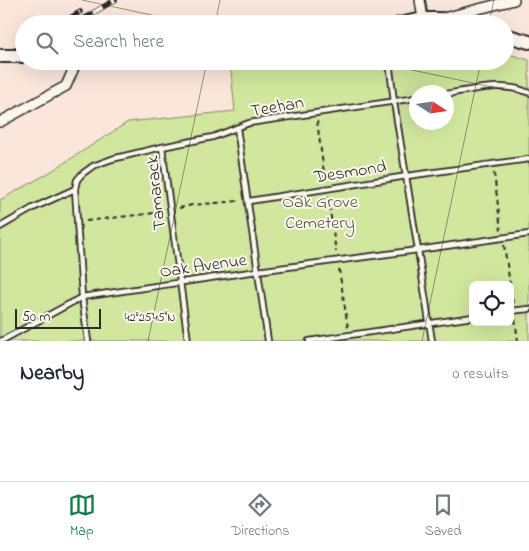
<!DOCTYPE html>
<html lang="en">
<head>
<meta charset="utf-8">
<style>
	:root { --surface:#fff; --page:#f6f6f7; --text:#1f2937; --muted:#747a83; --line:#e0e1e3; --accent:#0b8043 }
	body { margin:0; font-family:"Indie Flower",sans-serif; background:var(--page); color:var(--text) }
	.controls { position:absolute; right:15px; bottom:15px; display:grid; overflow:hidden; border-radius:8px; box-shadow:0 5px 20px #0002 }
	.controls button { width:45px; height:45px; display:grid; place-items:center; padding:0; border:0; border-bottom:1px solid var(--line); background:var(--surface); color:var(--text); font:25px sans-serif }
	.compass { position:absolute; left:409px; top:85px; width:45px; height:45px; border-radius:50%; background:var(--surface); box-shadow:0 5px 20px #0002; rotate:102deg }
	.scale { position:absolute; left:15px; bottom:12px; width:86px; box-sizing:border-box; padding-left:5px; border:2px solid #2b2b2b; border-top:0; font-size:14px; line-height:18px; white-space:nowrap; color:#2b2b2b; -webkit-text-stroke:4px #fbf7ec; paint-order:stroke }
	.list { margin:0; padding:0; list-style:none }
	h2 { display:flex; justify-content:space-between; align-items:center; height:65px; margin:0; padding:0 20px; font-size:21px }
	h2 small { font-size:16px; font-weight:400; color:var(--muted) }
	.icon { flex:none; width:28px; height:28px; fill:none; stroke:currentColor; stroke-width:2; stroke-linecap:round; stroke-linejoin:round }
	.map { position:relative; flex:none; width:529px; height:341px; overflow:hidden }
	.search { position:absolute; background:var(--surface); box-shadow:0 5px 20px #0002; left:15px; right:15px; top:15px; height:55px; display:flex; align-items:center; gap:12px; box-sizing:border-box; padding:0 18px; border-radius:28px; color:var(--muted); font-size:19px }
	.sheet { height:140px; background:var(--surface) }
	nav { display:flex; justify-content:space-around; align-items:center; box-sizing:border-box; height:70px; border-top:1px solid var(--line); background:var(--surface); font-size:14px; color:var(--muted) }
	nav a { display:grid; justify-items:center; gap:2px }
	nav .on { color:var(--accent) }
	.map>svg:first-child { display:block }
	.green { fill:#d0e79d; stroke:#7e8964; fill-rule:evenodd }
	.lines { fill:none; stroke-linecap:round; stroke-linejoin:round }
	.lane-casing { stroke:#2b2b2b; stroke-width:8 }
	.street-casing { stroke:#2b2b2b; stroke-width:12 }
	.secondary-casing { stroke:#2b2b2b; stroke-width:16 }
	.path { stroke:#2b2b2b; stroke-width:2; stroke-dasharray:5 4; stroke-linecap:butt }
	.lane { stroke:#fbf7ec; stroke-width:4.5 }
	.street { stroke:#fbf7ec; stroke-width:9 }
	.secondary { stroke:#fbf7ec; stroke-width:12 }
	.rail-casing { stroke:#2b2b2b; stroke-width:5.5 }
	.rail { stroke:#fbf7ec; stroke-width:4; stroke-dasharray:11; stroke-linecap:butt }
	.secondary-bridge-casing { stroke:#2b2b2b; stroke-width:16; stroke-linecap:butt }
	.secondary-bridge { stroke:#fbf7ec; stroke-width:12 }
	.ticks { fill:none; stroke:#2b2b2b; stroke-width:1; stroke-opacity:0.45 }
	.labels { text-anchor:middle; stroke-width:4; stroke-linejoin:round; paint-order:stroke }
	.street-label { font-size:18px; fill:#2b2b2b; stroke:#fbf7ec }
	.park-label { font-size:18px; fill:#545a48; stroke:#fbf7ec }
	.ticks-label { font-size:12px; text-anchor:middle; fill:#2b2b2b; stroke:#fbf7ec; stroke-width:4; stroke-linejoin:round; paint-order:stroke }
</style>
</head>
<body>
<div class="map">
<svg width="529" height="341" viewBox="0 0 529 341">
	<rect width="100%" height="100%" fill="#fae6db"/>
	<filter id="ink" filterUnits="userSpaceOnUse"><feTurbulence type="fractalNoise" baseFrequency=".02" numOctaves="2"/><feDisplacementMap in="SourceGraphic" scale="10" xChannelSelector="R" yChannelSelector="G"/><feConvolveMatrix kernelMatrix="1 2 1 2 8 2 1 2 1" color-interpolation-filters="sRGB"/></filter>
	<g filter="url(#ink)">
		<!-- green -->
		<path class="green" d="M505 53 529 60V341H0V200L47 174 128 122 235 111 230 61H505ZM416 92H446V122H416ZM473 285H510V322H473Z"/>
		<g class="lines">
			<!-- lane casing -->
			<g class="lane-casing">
				<g id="lane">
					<path d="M446 94C473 90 504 81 529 93"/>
					<path d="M237 128C248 199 257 270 268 341"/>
					<polyline points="162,147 188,341"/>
					<polyline points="249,201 407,176 529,159"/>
					<polyline points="0,227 33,208 75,189"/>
					<polyline points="510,311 529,309"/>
					<polyline points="1,341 82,297 257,271 418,250 394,102 389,61"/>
					<polyline points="88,341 82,297 75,189 77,180 82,174 93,166 112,159 162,147 213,137 249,123 416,98"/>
					<polyline points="309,341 473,317"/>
					<polyline points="432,341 418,250 529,234"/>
				</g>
			</g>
			<!-- street casing -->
			<g class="street-casing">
				<g id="street">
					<polyline points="420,0 423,19"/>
					<polyline points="443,18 514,0"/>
					<polyline points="0,122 66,86 77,61"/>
				</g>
			</g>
			<!-- secondary casing -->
			<g class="secondary-casing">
				<g id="secondary">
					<polyline points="399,24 423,19 440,19 472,24"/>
					<polyline points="505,35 529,42"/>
				</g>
			</g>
			<!-- path -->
			<g class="path">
				<polyline points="317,121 325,180"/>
				<polyline points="494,173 501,230"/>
				<polyline points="328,197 336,252"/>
				<polyline points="179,208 192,205 239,201"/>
				<polyline points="86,221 163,212"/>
				<polyline points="504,245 513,304"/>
				<polyline points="339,269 348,328"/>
				<polyline points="515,319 518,341"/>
			</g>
			<!-- lane -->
			<use href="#lane" class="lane"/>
			<!-- street -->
			<use href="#street" class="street"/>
			<!-- secondary -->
			<use href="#secondary" class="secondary"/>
			<!-- rail casing -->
			<g class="rail-casing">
				<g id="rail">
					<polyline points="60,24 80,12"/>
					<polyline points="74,24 115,0"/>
					<polyline points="0,59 24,45"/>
				</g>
			</g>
			<!-- rail -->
			<use href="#rail" class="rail"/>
			<!-- secondary-bridge casing -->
			<g class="secondary-bridge-casing">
				<polyline id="secondary-bridge" points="0,56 24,56"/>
			</g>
			<!-- secondary-bridge -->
			<use href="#secondary-bridge" class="secondary-bridge"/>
		</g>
	</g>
	<!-- ticks -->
	<path class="ticks" d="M82 0 193 24M215 24 220 0M489 24 494 0M370 61 529 95M148 341 207 61M422 341 481 61"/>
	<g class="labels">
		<!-- street labels -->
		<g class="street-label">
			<text transform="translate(277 106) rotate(-10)" y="6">Teehan</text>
			<text transform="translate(350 171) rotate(-9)" y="6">Desmond</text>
			<text transform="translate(155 193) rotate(-96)" y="6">Tamarack</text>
			<text transform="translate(203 265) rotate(-8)" y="6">Oak Avenue</text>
		</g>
		<!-- park labels -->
		<g class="park-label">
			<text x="320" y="207">Oak Grove<tspan x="320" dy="21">Cemetery</tspan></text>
		</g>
	</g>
	<g class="ticks-label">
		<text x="150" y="321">42°25'45"N</text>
	</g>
</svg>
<div class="controls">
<button><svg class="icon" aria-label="locate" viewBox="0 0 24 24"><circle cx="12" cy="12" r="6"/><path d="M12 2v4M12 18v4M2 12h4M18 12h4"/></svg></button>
</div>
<svg class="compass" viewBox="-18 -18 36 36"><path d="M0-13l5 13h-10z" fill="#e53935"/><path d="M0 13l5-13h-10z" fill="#747a83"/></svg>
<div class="scale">50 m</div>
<div class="search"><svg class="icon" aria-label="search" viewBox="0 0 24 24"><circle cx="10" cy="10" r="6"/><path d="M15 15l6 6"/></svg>Search here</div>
</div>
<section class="sheet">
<h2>Nearby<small>0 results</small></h2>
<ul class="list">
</ul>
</section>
<nav>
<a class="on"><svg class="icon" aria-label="map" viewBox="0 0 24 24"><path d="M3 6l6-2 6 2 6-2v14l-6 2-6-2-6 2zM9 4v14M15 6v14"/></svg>Map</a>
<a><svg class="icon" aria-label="directions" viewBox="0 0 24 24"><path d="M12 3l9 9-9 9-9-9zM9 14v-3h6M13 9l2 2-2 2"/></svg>Directions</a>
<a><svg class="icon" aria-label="saved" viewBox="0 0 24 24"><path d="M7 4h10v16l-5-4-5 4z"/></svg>Saved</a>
</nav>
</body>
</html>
